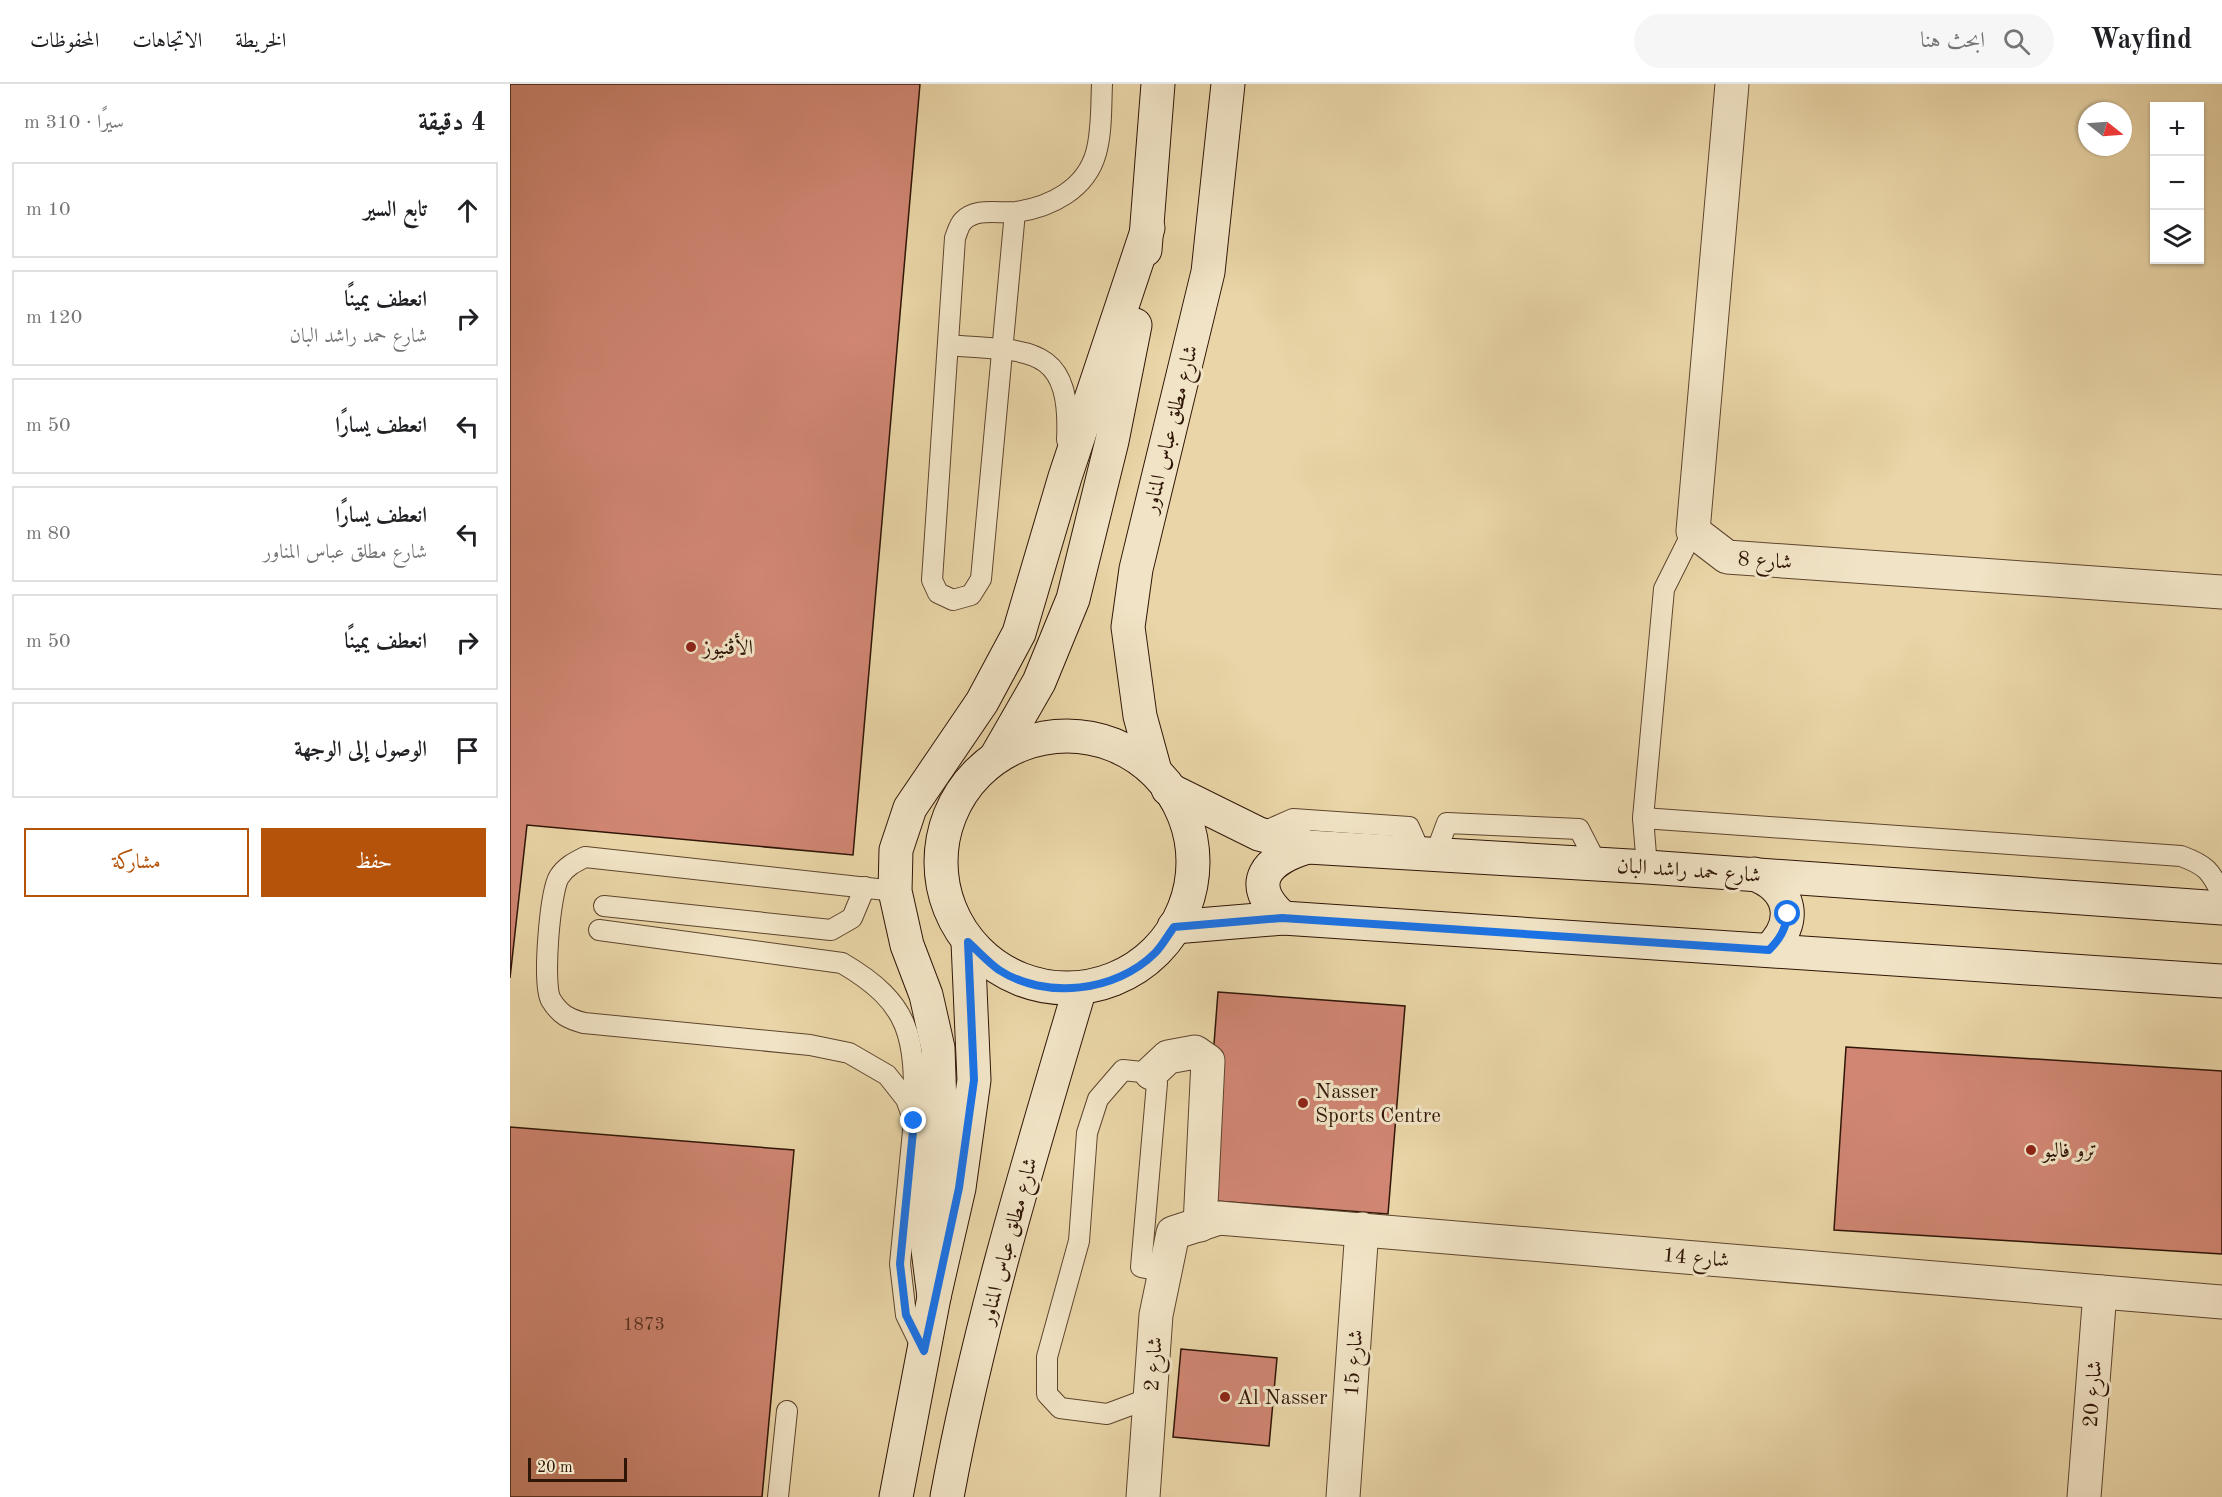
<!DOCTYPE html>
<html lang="ar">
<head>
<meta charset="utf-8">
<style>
	:root { --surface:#fff; --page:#f6f6f6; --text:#202124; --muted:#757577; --line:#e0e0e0; --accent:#b45309 }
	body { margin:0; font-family:"Old Standard TT",Amiri,serif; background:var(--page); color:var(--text); direction:rtl }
	.controls { position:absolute; right:18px; top:18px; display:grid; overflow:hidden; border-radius:0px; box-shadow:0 2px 4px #0004 }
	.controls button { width:54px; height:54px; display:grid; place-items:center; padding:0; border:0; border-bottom:2px solid var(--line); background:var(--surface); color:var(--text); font:30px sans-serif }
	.compass { position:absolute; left:1568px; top:18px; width:54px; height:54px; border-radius:50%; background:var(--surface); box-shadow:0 2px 4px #0004; rotate:107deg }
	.scale { position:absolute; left:18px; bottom:15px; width:99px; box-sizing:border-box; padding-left:6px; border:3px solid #2f1506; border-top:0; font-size:16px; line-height:21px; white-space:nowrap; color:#2f1506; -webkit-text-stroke:4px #f1e4c6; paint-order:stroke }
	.stop { position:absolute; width:18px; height:18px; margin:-14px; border:4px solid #1a73e8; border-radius:50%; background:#fff }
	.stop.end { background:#1a73e8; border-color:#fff; box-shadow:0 2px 6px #0008 }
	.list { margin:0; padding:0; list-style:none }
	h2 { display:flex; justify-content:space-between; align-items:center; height:78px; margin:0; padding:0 24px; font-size:26px }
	h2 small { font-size:20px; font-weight:400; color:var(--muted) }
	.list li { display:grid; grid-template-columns:39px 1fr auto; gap:18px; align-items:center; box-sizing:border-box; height:96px; margin:0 12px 12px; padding:0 12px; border:2px solid var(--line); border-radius:0px }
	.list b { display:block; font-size:22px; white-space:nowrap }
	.list p { margin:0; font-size:20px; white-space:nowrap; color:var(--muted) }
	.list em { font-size:20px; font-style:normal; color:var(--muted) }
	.actions { display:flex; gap:12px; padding:18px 24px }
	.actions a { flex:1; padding:14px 0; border:2px solid var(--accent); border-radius:0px; text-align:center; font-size:21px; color:var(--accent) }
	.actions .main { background:var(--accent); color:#fff }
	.icon { flex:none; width:33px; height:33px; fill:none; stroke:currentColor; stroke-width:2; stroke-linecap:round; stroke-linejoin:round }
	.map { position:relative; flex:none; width:1712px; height:1413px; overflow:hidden; direction:ltr }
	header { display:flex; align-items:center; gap:36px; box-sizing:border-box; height:84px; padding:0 30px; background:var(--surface); border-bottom:2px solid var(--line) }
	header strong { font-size:28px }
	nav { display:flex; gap:33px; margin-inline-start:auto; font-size:21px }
	.search { width:420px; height:54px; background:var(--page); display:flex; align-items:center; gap:15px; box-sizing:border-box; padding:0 21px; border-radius:33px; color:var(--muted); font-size:22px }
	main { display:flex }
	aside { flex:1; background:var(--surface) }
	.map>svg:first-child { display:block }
	.building { fill:#d08673; stroke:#2f1506; stroke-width:1.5 }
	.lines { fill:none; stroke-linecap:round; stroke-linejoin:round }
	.lane-casing { stroke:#5e452e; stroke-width:22 }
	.street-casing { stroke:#5e452e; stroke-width:35 }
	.secondary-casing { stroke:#2f1506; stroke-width:35 }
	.lane { stroke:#f1e4c6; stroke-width:20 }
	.street { stroke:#f1e4c6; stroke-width:33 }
	.secondary { stroke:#f1e4c6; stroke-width:33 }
	.route { stroke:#1a73e8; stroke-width:8 }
	.poi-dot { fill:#8f2418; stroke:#f1e4c6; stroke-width:2 }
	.labels { text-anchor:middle; stroke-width:6; stroke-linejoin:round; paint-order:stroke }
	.number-label { font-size:18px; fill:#573121 }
	.street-label { font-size:21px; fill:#2f1506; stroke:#f1e4c6 }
	.poi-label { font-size:21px; fill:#2f1506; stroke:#f1e4c6; text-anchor:start }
</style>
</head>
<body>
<header>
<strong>Wayfind</strong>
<div class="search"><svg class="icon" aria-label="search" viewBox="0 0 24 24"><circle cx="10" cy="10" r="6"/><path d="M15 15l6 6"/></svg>ابحث هنا</div>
<nav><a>الخريطة</a><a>الاتجاهات</a><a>المحفوظات</a></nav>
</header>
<main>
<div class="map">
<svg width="1712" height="1413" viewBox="0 0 1712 1413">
	<rect width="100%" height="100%" fill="#e9d5a7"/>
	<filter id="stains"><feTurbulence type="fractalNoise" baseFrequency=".00333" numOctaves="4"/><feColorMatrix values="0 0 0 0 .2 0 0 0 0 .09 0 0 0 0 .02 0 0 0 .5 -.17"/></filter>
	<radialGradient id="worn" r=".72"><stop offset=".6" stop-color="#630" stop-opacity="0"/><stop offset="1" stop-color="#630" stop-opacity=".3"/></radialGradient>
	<!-- building -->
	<g class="building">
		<polygon points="0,0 410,0 343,771 17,741 0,894"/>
		<polygon points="708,908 895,922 878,1130 692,1116"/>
		<polygon points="1336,963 1712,987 1712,1170 1324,1146"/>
		<polygon points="0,1043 284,1066 252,1413 0,1413"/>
		<polygon points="671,1265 767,1274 759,1362 663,1353"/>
	</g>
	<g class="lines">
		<!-- lane casing -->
		<g class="lane-casing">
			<g id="lane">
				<path d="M505 128 471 495 461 511 443 516 428 509 422 496 445 154C447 149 449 141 453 137 467 123 489 130 506 128 541 123 576 105 586 69 592 48 591 22 592 0"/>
				<path d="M438 261C516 268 562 257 557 356"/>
				<path d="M1133 734 1671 772C1696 781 1701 787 1712 811"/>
				<polyline points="749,750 783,735 899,743 911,770"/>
				<polyline points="925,771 937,739 1069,745 1087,780"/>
				<polyline points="1137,783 1133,734 1154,505 1183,447"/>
				<path d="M385 807 75 773C65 778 55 783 49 793 40 808 32 901 41 916 50 931 59 935 74 939L300 961 339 969 377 991 396 1015 404 1037 390 1180 396 1231 413 1266"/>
				<polyline points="94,822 321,846 342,834 355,803"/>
				<path d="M89 846 332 879C402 920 405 953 404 1030"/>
				<polyline points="640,1314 597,1330 550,1324 537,1310 537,1273 569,1157 577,1049 588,1015 613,986 641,989 647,999 631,1183 655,1188"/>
				<polyline points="268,1413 277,1327"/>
			</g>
		</g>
		<!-- street casing -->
		<g class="street-casing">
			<g id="street">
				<polyline points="1222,0 1183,447 1217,473 1712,508"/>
				<polyline points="641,989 658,973 685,968 698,977 690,1141"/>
				<polyline points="633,1413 646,1231 663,1149 709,1134 1712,1218"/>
				<polyline points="833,1413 852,1145"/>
				<polyline points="1574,1413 1590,1208"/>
			</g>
		</g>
		<!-- secondary casing -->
		<g class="secondary-casing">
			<g id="secondary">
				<polyline points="635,166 648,0"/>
				<circle cx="557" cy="778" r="126"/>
				<polyline points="486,673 529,598 563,515 602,357 625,241"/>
				<polyline points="645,687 630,632 618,543 626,485 698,188 718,0"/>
				<polyline points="658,705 749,750 798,763 1137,783 1712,824"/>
				<path d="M1244 790C1282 805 1288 838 1259 866"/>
				<path d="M773 834C734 799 757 775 798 763"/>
				<polyline points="664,843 773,834 1712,897"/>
				<polyline points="424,1213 415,1142 430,1022 428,964 416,911 397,861 385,807 386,766 400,724 472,618 509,549 555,393 638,144"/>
				<polyline points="386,1413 424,1213 449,1104 464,996 458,858"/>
				<path d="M437 1413C468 1243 521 1070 570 904"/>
			</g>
		</g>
		<!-- lane -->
		<use href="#lane" class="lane"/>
		<!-- street -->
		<use href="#street" class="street"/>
		<!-- secondary -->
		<use href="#secondary" class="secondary"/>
	</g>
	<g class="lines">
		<!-- route -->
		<path class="route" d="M404 1037 390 1180 396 1231 414 1267 449 1104 464 996 458 858C468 867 478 878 489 886 535 916 606 908 645 869 652 862 658 851 664 843L772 834 1259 866C1270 855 1275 846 1278 830"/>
	</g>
	<!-- markers -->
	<g class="poi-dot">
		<circle cx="181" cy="563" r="6"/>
		<circle cx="793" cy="1019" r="6"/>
		<circle cx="1521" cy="1066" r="6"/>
		<circle cx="715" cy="1313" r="6"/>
	</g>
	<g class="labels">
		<!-- number labels -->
		<g class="number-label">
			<text x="134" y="1246">1873</text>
		</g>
		<!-- street labels -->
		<g class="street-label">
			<text transform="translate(660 345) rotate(-76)" y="7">شارع مطلق عباس المناور</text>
			<text transform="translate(1255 476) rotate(4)" y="7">شارع 8</text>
			<text transform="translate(1179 786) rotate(4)" y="7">شارع حمد راشد البان</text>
			<text transform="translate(498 1157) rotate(-75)" y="7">شارع مطلق عباس المناور</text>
			<text transform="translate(1186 1173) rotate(5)" y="7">شارع 14</text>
			<text transform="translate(843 1279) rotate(-86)" y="7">شارع 15</text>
			<text transform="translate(643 1280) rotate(-86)" y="7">شارع 2</text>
			<text transform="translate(1582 1310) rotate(-86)" y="7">شارع 20</text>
		</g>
		<!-- poi labels -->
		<g class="poi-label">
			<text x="193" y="570">الأڤنيوز</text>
			<text x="805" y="1014">Nasser<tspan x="805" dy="24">Sports Centre</tspan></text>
			<text x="1533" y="1073">ترو فاليو</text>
			<text x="727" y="1320">Al Nasser</text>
		</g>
	</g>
	<rect width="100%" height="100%" filter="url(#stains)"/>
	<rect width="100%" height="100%" fill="url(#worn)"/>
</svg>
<div class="controls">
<button>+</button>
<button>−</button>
<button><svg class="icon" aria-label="layers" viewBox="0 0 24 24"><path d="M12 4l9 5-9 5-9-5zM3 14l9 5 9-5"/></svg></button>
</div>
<svg class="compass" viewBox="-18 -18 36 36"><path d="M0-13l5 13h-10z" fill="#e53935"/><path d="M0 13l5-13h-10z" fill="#757577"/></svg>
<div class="scale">20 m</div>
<div class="stop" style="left:1278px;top:830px"></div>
<div class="stop end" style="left:404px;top:1037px"></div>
</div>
<aside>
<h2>4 دقيقة<small>سيرًا · 310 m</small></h2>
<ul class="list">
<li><svg class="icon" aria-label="ahead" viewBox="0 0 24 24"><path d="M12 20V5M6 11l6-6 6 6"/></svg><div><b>تابع السير</b></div><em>10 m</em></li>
<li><svg class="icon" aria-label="right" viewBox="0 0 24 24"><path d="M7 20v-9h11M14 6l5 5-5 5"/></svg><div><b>انعطف يمينًا</b><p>شارع حمد راشد البان</p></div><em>120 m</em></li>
<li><svg class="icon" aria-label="left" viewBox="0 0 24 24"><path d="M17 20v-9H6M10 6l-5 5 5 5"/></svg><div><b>انعطف يسارًا</b></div><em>50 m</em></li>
<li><svg class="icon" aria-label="left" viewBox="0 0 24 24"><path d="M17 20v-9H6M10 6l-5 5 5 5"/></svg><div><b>انعطف يسارًا</b><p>شارع مطلق عباس المناور</p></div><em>80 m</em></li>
<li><svg class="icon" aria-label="right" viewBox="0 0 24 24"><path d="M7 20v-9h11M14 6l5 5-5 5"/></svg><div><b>انعطف يمينًا</b></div><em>50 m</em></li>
<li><svg class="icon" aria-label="arrive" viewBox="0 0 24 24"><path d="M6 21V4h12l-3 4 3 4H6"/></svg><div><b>الوصول إلى الوجهة</b></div></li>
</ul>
<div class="actions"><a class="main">حفظ</a><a>مشاركة</a></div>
</aside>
</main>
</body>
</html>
